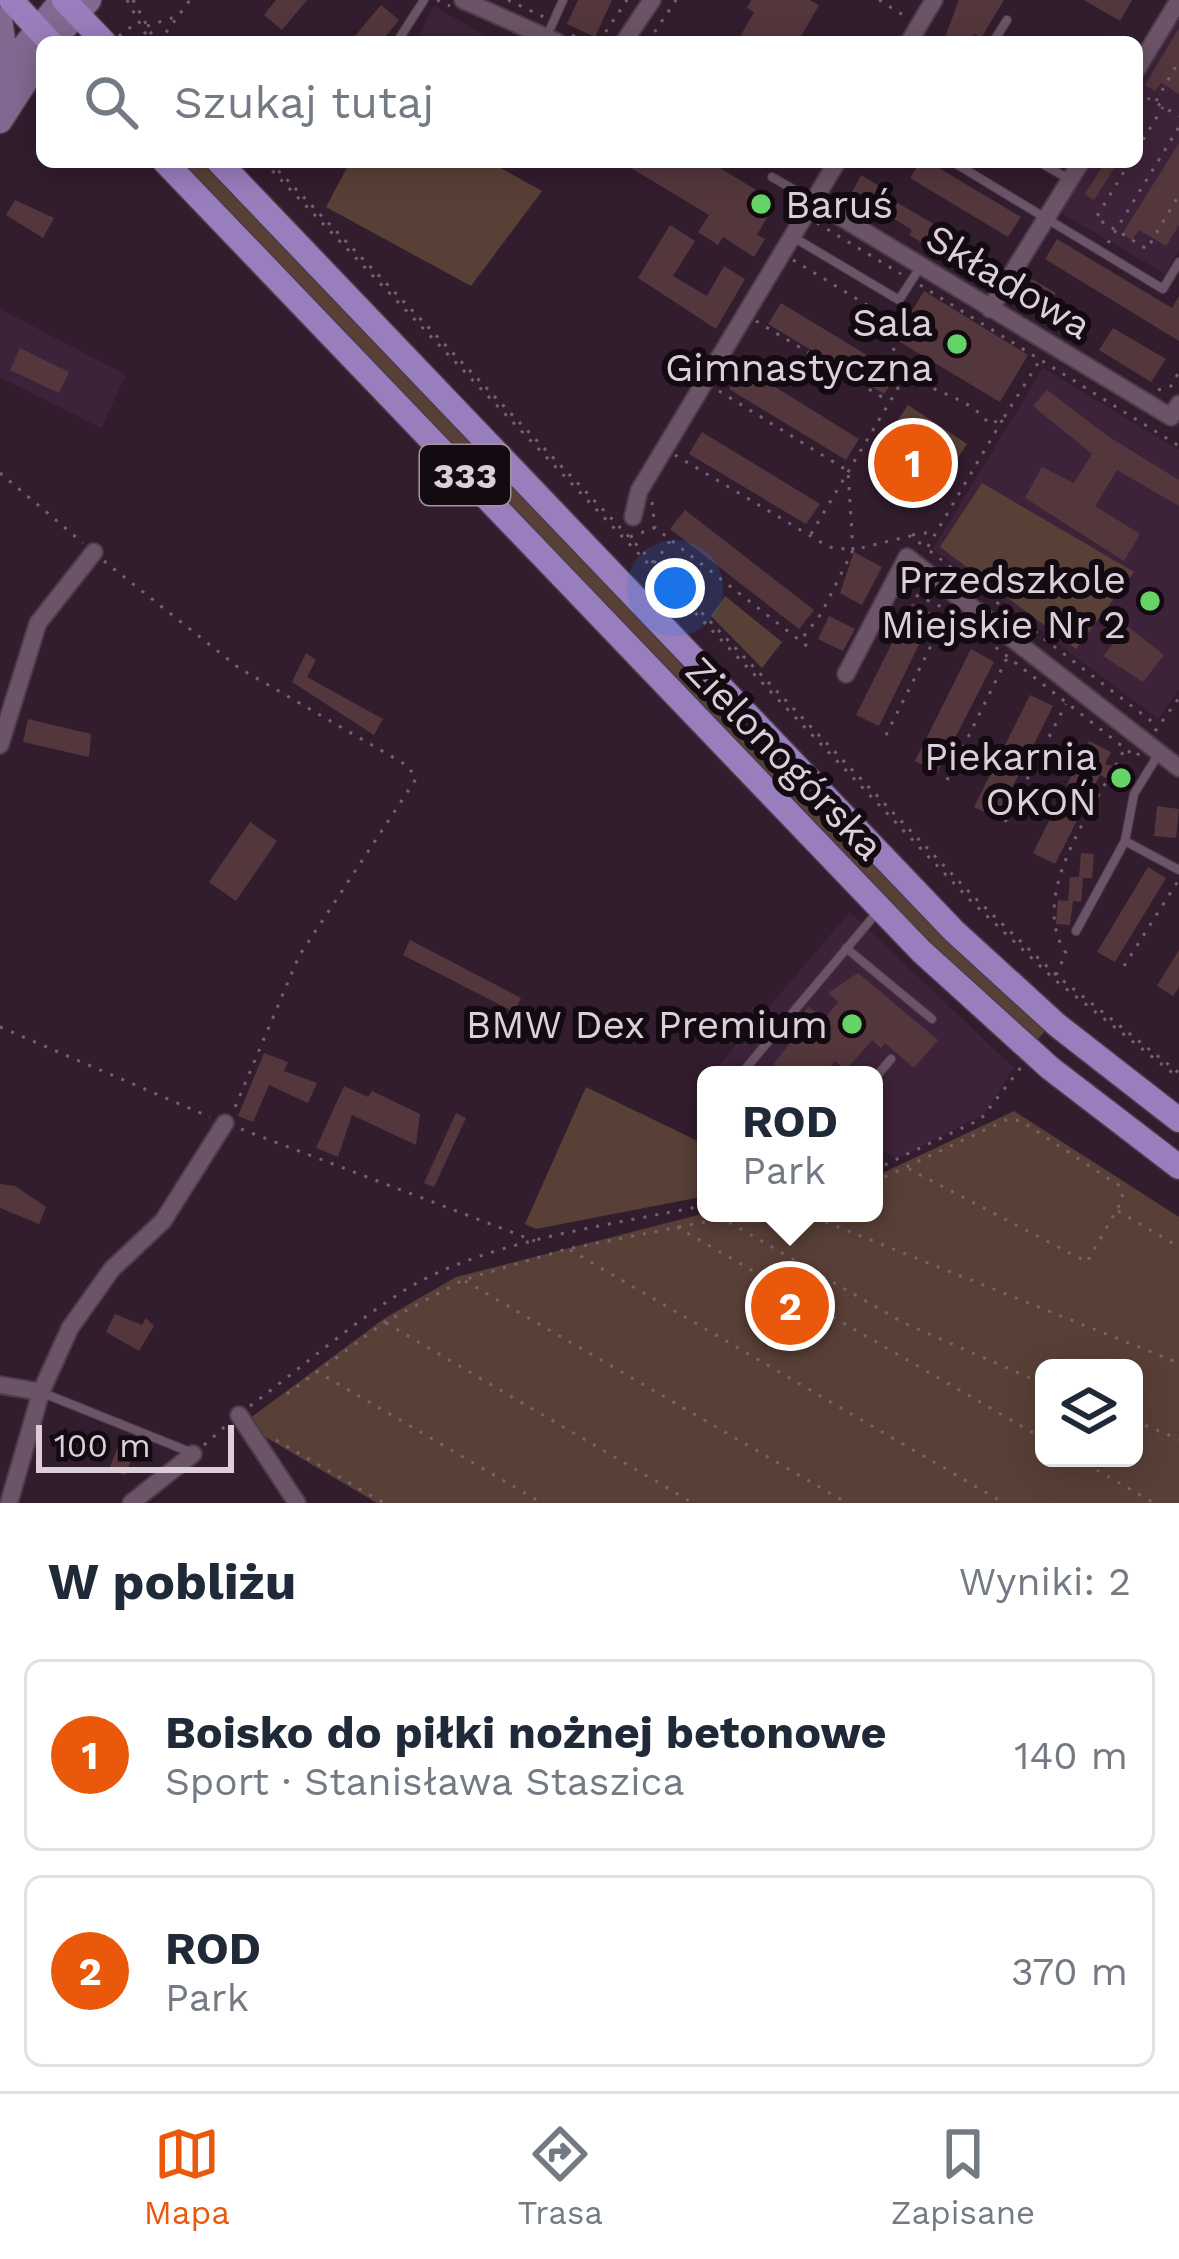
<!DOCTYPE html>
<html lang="pl">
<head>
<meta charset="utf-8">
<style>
	:root { --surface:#fff; --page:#f6f6f7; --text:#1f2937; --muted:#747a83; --line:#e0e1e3; --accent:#ea580c }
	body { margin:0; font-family:"Work Sans",sans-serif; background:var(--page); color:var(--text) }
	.controls { position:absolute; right:36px; bottom:36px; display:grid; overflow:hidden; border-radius:18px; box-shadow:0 6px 30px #0003 }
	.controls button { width:108px; height:108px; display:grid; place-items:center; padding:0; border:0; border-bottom:3px solid var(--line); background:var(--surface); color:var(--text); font:60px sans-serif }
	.scale { position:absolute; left:36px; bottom:30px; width:198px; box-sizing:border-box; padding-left:12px; border:6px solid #ddcfda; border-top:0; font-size:33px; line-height:42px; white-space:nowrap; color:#ddcfda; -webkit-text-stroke:9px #140b12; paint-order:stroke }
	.you { position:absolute; left:675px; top:588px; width:42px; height:42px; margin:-30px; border:9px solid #fff; border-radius:50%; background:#1a73e8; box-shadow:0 0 0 18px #1a73e833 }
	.badge { display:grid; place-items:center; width:78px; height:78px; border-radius:50%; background:var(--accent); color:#fff; font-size:39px; font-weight:700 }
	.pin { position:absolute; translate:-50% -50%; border:6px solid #fff; box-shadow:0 3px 12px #0006 }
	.popup { position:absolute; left:697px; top:1066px; width:186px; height:156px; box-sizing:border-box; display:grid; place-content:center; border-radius:18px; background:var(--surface); filter:drop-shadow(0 3px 9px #0005); font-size:39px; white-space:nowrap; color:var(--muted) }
	.popup b { font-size:45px; color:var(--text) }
	.popup::after { content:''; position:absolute; left:50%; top:100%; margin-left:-24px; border:24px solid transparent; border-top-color:var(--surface) }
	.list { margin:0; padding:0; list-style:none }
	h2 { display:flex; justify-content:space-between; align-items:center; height:156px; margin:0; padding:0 48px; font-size:51px }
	h2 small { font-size:39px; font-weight:400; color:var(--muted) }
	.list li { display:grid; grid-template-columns:78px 1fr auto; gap:36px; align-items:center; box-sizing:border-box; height:192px; margin:0 24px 24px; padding:0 24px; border:3px solid var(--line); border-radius:18px }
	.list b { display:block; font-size:45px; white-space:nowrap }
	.list p { margin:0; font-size:39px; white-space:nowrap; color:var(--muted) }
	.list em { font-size:39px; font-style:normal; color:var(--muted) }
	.icon { flex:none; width:66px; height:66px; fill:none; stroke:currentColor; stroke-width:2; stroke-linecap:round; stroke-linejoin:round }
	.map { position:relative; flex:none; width:1179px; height:1503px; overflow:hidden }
	.search { position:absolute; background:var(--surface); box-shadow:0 6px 30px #0003; left:36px; right:36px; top:36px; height:132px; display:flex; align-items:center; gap:30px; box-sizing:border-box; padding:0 42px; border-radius:18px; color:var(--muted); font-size:45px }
	.sheet { height:588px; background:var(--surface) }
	nav { display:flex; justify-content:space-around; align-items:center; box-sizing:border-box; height:168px; border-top:3px solid var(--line); background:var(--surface); font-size:33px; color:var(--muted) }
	nav a { display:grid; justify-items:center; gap:6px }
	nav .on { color:var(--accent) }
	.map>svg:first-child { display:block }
	.built { fill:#3d2339 }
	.green { fill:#594037; fill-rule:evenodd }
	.building { fill:#54373d }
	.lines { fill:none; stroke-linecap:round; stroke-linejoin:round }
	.lane-casing { stroke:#4c3b49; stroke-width:10 }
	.street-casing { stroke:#4c3b49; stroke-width:20 }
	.secondary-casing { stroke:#4c3b49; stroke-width:27 }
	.primary-casing { stroke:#4c3b49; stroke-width:27 }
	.path { stroke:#746271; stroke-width:3; stroke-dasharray:3 9; stroke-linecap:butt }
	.lane { stroke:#6b5467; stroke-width:8 }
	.street { stroke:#6b5467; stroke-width:16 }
	.secondary { stroke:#826992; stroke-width:24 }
	.primary { stroke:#997ebd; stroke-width:24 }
	.poi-dot { fill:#64d467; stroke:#140b12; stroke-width:4.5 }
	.labels { text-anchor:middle; stroke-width:12; stroke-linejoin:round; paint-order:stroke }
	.shield { fill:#140b12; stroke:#a1949e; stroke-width:3 }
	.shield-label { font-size:36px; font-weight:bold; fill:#ddcfda }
	.poi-label { font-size:39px; fill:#ddcfda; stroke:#140b12; text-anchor:end }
	.street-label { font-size:39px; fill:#ddcfda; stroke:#140b12 }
</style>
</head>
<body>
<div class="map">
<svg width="1179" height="1503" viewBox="0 0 1179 1503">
	<rect width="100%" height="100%" fill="#321d2e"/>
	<!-- built -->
	<g class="built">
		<polygon points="434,6 496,42 415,42"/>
		<polygon points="1179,12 1179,250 1165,274 1060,212 1089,162 1137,162 1137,82"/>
		<polygon points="0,309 126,375 101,428 0,377"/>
		<polygon points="1043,368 1179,450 1179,689 1158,719 933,549"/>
		<polygon points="850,912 1014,1068 984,1114 898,1159 874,1147 874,1075 735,1075 718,1066"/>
	</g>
	<!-- green -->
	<g class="green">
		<polygon points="176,162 205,162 275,229 1049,1026 1035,1043 976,991"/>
		<polygon points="350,162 443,162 455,168 459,162 490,162 542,191 471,286 326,207"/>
		<polygon points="908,405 967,444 957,459 898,420"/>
		<polygon points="886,436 950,473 941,489 876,452"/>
		<polygon points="982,483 1134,572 1076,649 940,547"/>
		<polygon points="725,596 782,642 762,668 711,616"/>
		<polygon points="586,1087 706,1145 706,1196 536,1229 525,1224"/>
		<path d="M1014 1111 1179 1217V1503H377L262 1435 249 1419 385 1318 456 1277 702 1214 718 1218 732 1213H874V1177ZM1044 1368H1134V1458H1044Z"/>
	</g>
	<!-- building -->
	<g class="building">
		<polygon points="276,0 307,0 282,30 264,15"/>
		<polygon points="578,0 612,0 595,37 567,24"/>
		<polygon points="751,0 810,0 819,5 798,42 737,42 754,12 747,8"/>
		<polygon points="959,0 1004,0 981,38 974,34 969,42 943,42"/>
		<polygon points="1084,0 1132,0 1120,21"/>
		<polygon points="381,5 399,20 381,42 350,42"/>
		<polygon points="1179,28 1179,94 1161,83 1155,91 1145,85"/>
		<polygon points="1179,143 1179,225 1166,246 1139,230 1132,240 1122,234"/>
		<polygon points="621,162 710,162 776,202 757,235 765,239 754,257 723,237 718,245 698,232 709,215"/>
		<polygon points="920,162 929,162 1021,217 1008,237 910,178"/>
		<polygon points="1105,162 1118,162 1094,200 1085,194"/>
		<polygon points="861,175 882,188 866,213 847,202"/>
		<polygon points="15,200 54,218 43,238 6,215"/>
		<polygon points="896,202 994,259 985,275 982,278 909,235 912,230 888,215"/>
		<polygon points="670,225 695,241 673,276 707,296 724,266 745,279 716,329 638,278"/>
		<polygon points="1057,239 1172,308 1179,296 1179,341 1045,259"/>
		<polygon points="1032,279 1056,293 1043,313 1020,299"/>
		<polygon points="924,291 1028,355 1000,402 895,339"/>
		<polygon points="781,303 898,374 884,394 768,324"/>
		<polygon points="1113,328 1166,359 1151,382 1099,350"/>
		<polygon points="20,348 69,372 59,393 10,370"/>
		<polygon points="743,367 859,439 846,460 729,389"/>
		<polygon points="1047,390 1109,437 1179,480 1179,506 1117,470 1095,506 1140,534 1124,561 1025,498 1042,467 1074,483 1092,454 1033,406"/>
		<polygon points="702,432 820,504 806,524 689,454"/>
		<polygon points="685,510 814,610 799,629 670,529"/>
		<polygon points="854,552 882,567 862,605 840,593"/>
		<polygon points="912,603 934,614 879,726 856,715"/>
		<polygon points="829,616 855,629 843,651 818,639"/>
		<polygon points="1127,626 1164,655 1143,682 1103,656"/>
		<polygon points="971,649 994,662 937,773 915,761"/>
		<polygon points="306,653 316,660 307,677 383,719 374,735 292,682"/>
		<polygon points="1030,695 1053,706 997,818 974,807"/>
		<polygon points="28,719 91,734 89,757 23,742"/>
		<polygon points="1089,741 1111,752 1105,764 1130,771 1123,787 1100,775 1055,864 1033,853"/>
		<polygon points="1157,806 1179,809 1176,838 1154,836"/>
		<polygon points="250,822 277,841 236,901 209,882"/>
		<polygon points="1081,853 1094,854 1092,878 1083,878 1081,902 1073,901 1070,925 1056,924 1058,900 1068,901 1070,877 1079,877"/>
		<polygon points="1148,867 1166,878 1115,962 1097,952"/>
		<polygon points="410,940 521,998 514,1012 403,955"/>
		<polygon points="1179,950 1179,987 1173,996 1157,986"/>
		<polygon points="858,973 938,1040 914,1068 885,1043 881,1048 872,1040 846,1070 835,1061 823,1075 795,1075 785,1067 777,1075 770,1069 800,1030 794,1024 808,1007 825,1018 838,1002 828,993"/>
		<polygon points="264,1053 288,1062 284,1071 317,1083 308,1103 269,1085 253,1122 238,1116"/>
		<polygon points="344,1086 368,1097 372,1091 420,1114 416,1145 352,1115 338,1157 316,1148"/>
		<polygon points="456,1113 466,1118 434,1187 424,1183"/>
		<polygon points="0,1184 15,1186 46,1207 39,1224 0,1208"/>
		<polygon points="115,1314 142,1325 146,1318 154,1326 139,1351 106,1332"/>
		<polygon points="121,1439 137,1445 125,1475 109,1469"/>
	</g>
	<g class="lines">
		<!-- lane casing -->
		<g class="lane-casing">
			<g id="lane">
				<polyline points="547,36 563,0"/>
				<polyline points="397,42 424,0"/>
				<polyline points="993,42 1007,20"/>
				<polyline points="953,162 1163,289 1179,262"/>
				<polyline points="1039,162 1069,179"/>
				<polyline points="772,177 812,200"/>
				<polyline points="793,237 899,300 921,266"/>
				<polyline points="1125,841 1134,794 1158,755"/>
				<polyline points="1076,931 1125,841 1179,870"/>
				<polyline points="846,948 932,1019"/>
				<polyline points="760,1075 746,1068 879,910"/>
				<polyline points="874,1079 891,1059"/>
				<polyline points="43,1393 190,1452"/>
			</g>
		</g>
		<!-- street casing -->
		<g class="street-casing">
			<g id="street">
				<polyline points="463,0 557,42"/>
				<polyline points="624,42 652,0"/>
				<polyline points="909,42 934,0"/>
				<polyline points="1137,69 1179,0"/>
				<polyline points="814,201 1171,417 1179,404"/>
				<polyline points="990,309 1081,162"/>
				<polyline points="633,517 639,491 837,162"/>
				<polyline points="846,674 907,557 1179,768"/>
				<polyline points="0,745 38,623 94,552"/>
				<polyline points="0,1385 41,1392"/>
				<polyline points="239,1415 297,1503"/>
				<polyline points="9,1503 41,1392 70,1328 112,1269 163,1221 225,1123"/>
				<polyline points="131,1503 193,1454"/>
			</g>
		</g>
		<!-- secondary casing -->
		<g class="secondary-casing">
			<g id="secondary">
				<polyline points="0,19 7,69"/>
				<polyline points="52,42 89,0"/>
				<polyline points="0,95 13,60 62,0"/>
				<polyline points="0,121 42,56"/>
			</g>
		</g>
		<!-- primary casing -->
		<g class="primary-casing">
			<g id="primary">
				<polyline points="11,0 50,42"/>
				<polyline points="64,0 104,42"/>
				<polyline points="165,162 921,951 1050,1068 1179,1167"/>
				<polyline points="219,162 954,931 1057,1025 1179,1120"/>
			</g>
		</g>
		<!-- path -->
		<g class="path">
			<polyline points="127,0 150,42"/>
			<polyline points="133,0 156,42"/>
			<polyline points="437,0 450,6"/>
			<polyline points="508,0 544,17"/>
			<polyline points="879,0 908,18"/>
			<polyline points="147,26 178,16"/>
			<polyline points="572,35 587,42"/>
			<polyline points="119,36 135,24"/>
			<polyline points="159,42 190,0"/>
			<polyline points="599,42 627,0"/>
			<polyline points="648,42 676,0"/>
			<polyline points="1137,92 1179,116"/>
			<polyline points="1156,101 1179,61"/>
			<polyline points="1137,150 1163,107"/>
			<polyline points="264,162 970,900 1055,980 1179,1078"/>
			<polyline points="270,162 973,896 1056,975 1179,1073"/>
			<polyline points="1130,162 1096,218 1147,249 1179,195"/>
			<polyline points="817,223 901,274"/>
			<polyline points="1108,243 1179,127"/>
			<path d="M793 260 893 321C883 398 958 380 989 424L1003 419 1040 360"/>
			<polyline points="920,285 1179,446"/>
			<polyline points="756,321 887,400"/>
			<polyline points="1158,390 1171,386 1179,372"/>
			<polyline points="719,391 848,471 853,550 910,536 927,548 1003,419"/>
			<polyline points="675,455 829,547 853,550 821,614 800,641"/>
			<polyline points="0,473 83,543"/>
			<polyline points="652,502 655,528 671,540 654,563"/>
			<polyline points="811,534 904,378"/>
			<polyline points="912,535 932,532"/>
			<polyline points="630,537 654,528"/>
			<polyline points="672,541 812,650"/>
			<polyline points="930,551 1155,724"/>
			<polyline points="104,561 239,668 408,766 416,779 299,956 233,1112"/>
			<polyline points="905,590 948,610 1136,757 1139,753"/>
			<polyline points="1155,731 1179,698"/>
			<polyline points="886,735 948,612"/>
			<polyline points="947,780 1007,658"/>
			<polyline points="1005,822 1066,704"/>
			<polyline points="1124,966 1178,881"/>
			<path d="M1056 975 1066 953C1026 894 1097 804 1124 750"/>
			<polyline points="0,1027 210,1117"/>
			<polyline points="241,1129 535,1241"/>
			<polyline points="874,1170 981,1119 1022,1066"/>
			<polyline points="874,1182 1008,1119 1021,1121 1120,1186 1123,1199 1087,1262 909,1169"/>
			<polyline points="1118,1211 1179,1247"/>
			<polyline points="723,1213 725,1220 904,1323 1044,1384"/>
			<polyline points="803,1213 1179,1363"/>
			<polyline points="677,1227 1044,1439"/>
			<polyline points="570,1250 1004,1503"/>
			<polyline points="465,1281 847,1503"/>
			<polyline points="386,1323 693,1503"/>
			<polyline points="316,1371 542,1503"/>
			<polyline points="287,1394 385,1322 463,1280 567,1249 750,1213"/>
			<path d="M250 1406C301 1368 351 1324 405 1290 486 1240 613 1225 706 1205"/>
			<polyline points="1134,1421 1179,1439"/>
			<polyline points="276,1440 384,1503"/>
			<polyline points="204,1445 228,1424"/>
			<polyline points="1076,1458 1154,1503"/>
		</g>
		<!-- lane -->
		<use href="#lane" class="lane"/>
		<!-- street -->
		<use href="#street" class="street"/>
		<!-- secondary -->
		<use href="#secondary" class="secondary"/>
		<!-- primary -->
		<use href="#primary" class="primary"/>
	</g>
	<!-- markers -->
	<g class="poi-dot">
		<circle cx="761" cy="204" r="12"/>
		<circle cx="957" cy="344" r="12"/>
		<circle cx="1150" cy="601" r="12"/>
		<circle cx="1121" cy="778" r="12"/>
		<circle cx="852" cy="1024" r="12"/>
	</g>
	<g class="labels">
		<!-- shield labels -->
		<rect class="shield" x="420" y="445" width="90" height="60" rx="9"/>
		<g class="shield-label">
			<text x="465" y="488">333</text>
		</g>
		<!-- poi labels -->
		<g class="poi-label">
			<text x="785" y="218" text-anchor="start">Baruś</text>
			<text x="933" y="336">Sala<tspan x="933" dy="45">Gimnastyczna</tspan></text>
			<text x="1126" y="593">Przedszkole<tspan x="1126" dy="45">Miejskie Nr 2</tspan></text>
			<text x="1097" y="770">Piekarnia<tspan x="1097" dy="45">OKOŃ</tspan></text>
			<text x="828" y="1038">BMW Dex Premium</text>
		</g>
		<!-- street labels -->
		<g class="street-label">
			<text transform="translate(1009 281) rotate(31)" y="14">Składowa</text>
			<text transform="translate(785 758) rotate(46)" y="14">Zielonogórska</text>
		</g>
	</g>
</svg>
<div class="controls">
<button><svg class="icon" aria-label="layers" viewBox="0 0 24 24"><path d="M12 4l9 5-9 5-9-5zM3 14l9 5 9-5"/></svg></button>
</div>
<div class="scale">100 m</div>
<div class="you"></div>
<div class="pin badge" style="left:913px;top:463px">1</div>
<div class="pin badge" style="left:790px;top:1306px">2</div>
<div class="popup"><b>ROD</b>Park</div>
<div class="search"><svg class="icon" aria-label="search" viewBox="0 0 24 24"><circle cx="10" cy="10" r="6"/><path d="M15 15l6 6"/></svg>Szukaj tutaj</div>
</div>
<section class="sheet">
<h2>W pobliżu<small>Wyniki: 2</small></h2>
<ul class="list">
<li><span class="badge">1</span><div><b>Boisko do piłki nożnej betonowe</b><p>Sport · Stanisława Staszica</p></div><em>140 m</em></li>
<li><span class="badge">2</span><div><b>ROD</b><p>Park</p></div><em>370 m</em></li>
</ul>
</section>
<nav>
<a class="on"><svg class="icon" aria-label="map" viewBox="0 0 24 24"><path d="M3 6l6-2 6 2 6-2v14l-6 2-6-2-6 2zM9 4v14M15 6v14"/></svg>Mapa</a>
<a><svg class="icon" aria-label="directions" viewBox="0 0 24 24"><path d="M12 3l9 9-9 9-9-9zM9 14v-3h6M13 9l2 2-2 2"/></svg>Trasa</a>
<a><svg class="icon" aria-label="saved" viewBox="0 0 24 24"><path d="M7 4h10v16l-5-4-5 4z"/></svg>Zapisane</a>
</nav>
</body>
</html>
